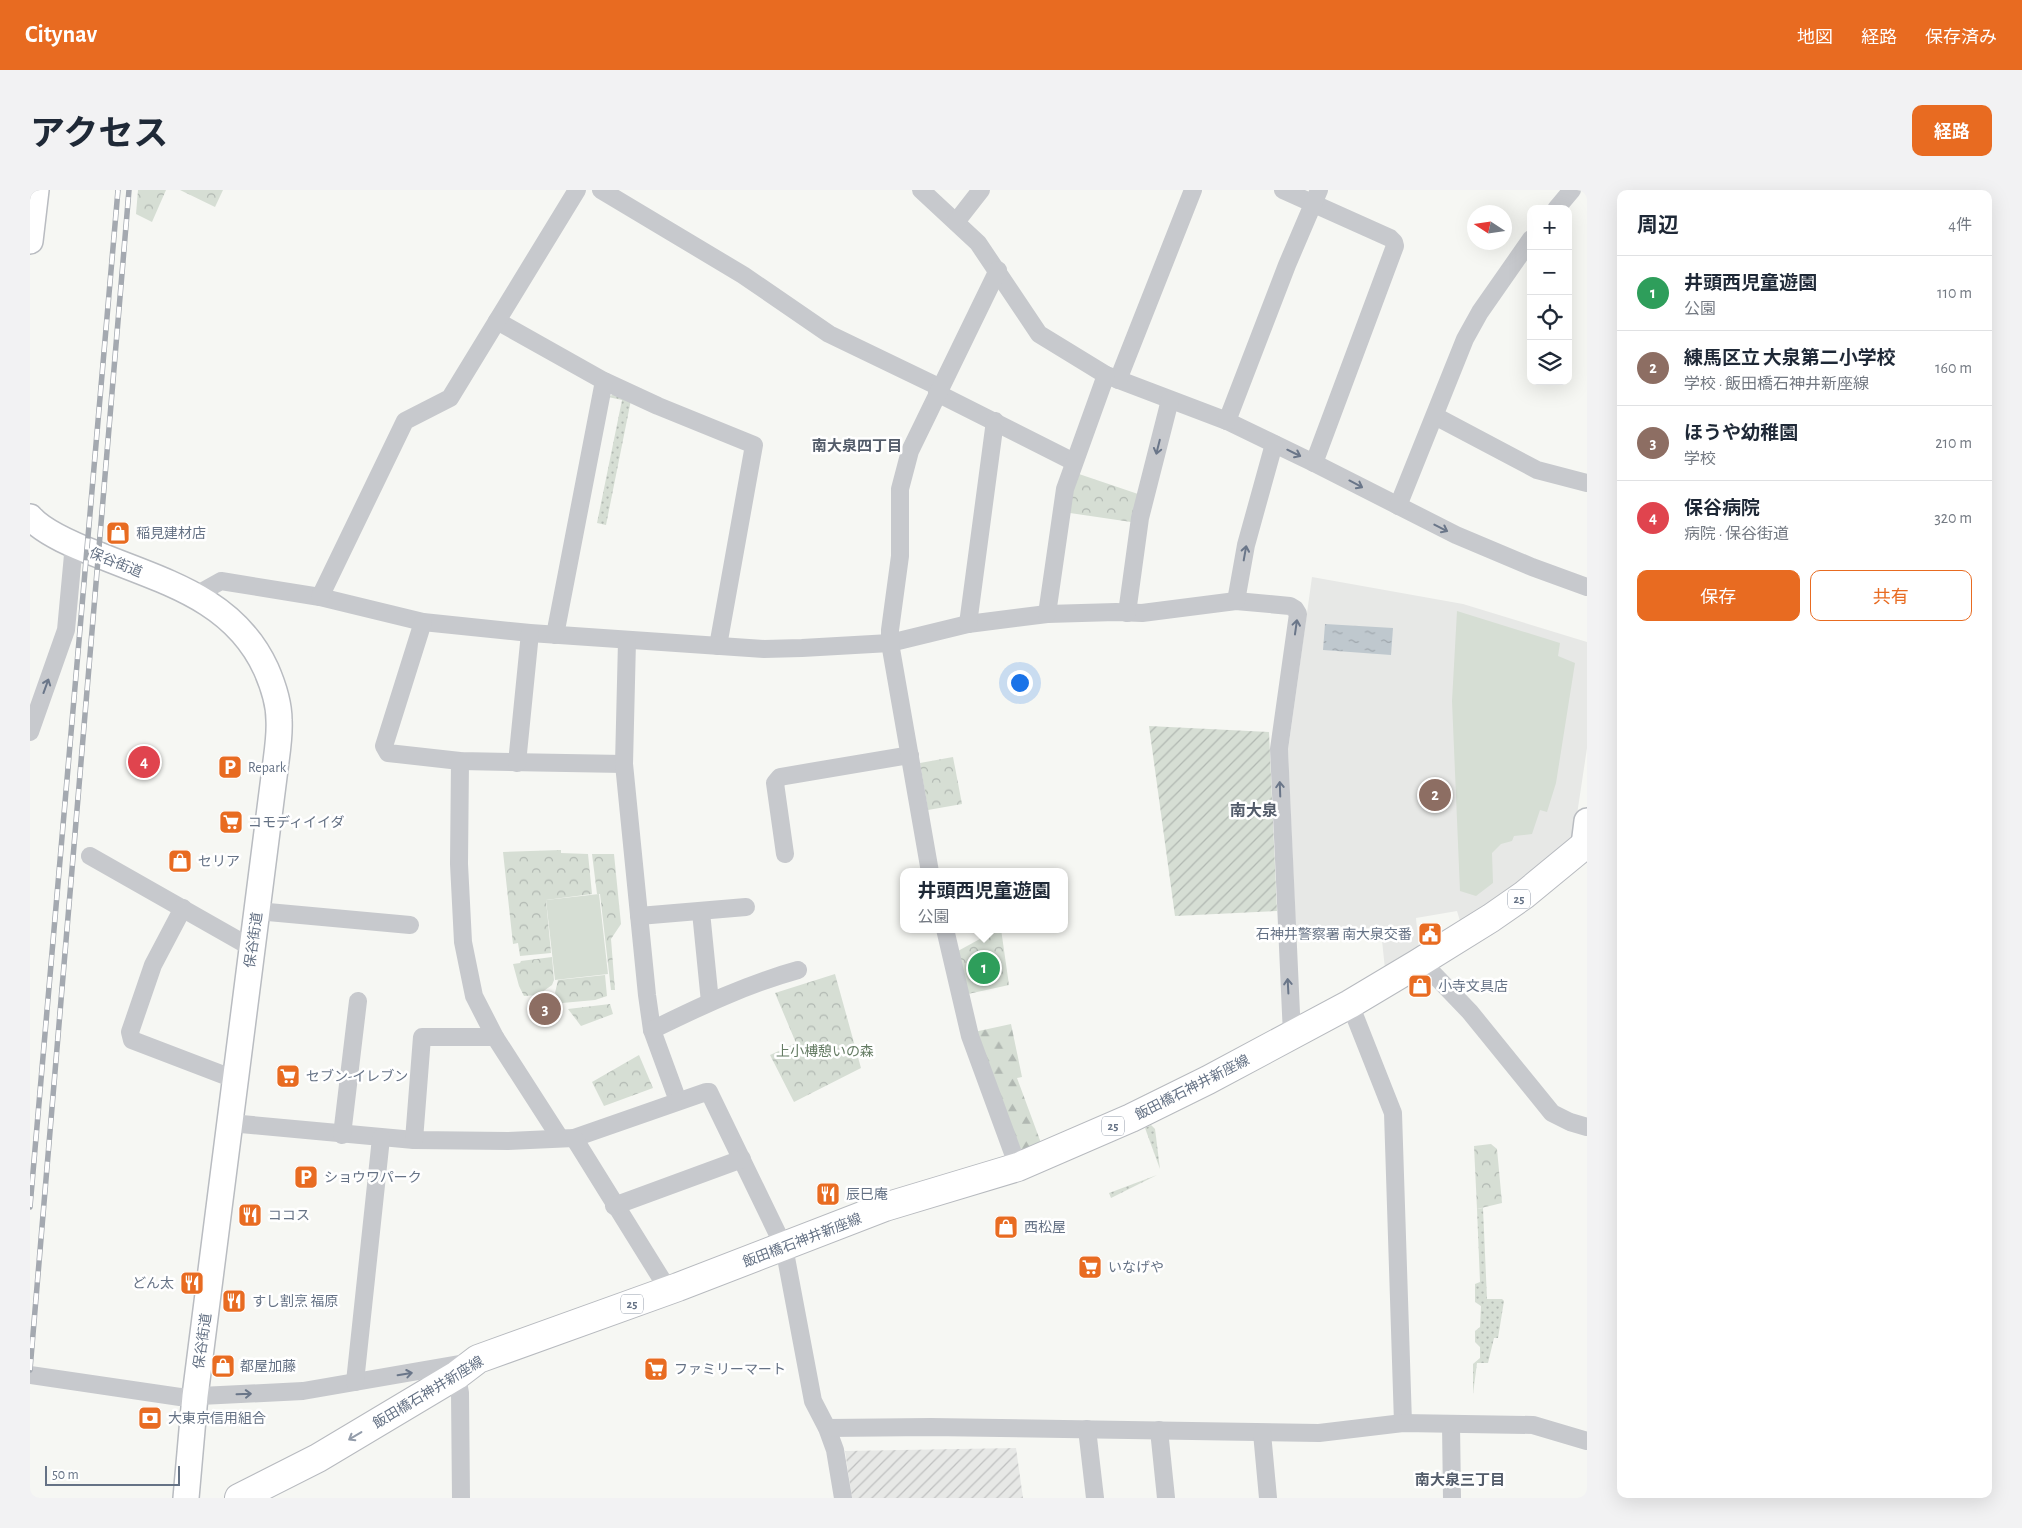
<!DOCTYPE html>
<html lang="ja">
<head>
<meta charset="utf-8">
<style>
	:root { --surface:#fff; --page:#f2f2f3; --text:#1f2937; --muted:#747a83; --line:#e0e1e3; --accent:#e86b21 }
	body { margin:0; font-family:"Alegreya Sans","Noto Sans JP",sans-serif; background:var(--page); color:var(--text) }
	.controls { position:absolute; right:15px; top:15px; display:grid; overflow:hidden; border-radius:10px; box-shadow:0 5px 20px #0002 }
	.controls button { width:45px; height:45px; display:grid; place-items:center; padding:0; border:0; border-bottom:1px solid var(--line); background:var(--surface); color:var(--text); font:25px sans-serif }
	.compass { position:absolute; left:1437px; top:15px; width:45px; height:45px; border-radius:50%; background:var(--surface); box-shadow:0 5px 20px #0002; rotate:282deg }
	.scale { position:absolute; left:15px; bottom:12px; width:135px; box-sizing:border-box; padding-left:5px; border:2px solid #657285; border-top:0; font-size:14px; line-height:18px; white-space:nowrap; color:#657285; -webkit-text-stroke:4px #fff; paint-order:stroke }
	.you { position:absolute; left:989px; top:492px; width:18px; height:18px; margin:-12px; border:4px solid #fff; border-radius:50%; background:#1a73e8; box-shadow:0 0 0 8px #1a73e833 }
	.badge { display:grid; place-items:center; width:32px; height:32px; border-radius:50%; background:var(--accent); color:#fff; font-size:16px; font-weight:700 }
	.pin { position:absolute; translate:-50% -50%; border:2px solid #fff; box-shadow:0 1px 5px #0006 }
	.popup { position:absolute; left:870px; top:678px; width:168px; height:65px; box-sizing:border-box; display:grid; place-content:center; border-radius:10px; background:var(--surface); filter:drop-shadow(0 1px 4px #0005); font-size:16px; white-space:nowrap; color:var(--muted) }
	.popup b { font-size:19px; color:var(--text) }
	.popup::after { content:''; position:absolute; left:50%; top:100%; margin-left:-10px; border:10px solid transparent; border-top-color:var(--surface) }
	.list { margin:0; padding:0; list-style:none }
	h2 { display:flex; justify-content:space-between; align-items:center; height:65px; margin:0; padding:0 20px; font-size:21px }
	h2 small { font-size:16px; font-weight:400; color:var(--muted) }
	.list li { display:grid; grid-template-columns:32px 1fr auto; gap:15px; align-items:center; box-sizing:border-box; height:75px; padding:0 20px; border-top:1px solid var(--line) }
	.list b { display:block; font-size:19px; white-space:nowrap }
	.list p { margin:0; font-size:16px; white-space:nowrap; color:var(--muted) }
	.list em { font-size:16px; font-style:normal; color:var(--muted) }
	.actions { display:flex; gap:10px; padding:15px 20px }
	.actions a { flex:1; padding:11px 0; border:1px solid var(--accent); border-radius:10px; text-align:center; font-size:18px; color:var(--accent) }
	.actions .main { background:var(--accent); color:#fff }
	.icon { flex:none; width:28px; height:28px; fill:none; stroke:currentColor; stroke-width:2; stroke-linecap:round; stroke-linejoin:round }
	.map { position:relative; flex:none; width:1557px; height:1308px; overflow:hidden; border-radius:10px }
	header { display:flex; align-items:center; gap:30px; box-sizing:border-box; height:70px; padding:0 25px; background:var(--accent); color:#fff }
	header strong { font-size:24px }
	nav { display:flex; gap:28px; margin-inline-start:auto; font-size:18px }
	.intro { display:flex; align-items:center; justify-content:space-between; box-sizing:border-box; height:120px; padding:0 30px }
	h1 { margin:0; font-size:35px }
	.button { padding:12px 22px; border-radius:10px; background:var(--accent); color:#fff; font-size:18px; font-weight:700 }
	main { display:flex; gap:30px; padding:0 30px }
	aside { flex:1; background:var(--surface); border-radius:10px; box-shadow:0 5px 20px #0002 }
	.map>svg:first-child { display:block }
	.built { fill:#e7e8e6 }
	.industrial { fill:url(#industrial-furrows) }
	.grass { fill:url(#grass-dots) }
	.forest { fill:url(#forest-firs) }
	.park { fill:url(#park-crowns) }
	.garden { fill:url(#garden-furrows) }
	.pitch { fill:#d6ded4 }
	.water { fill:url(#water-ripples) }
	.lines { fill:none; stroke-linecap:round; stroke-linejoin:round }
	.secondary-casing { stroke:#b9bcc1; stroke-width:28 }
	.primary-casing { stroke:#b7babf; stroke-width:30 }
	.street { stroke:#c7c9cd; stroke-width:18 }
	.secondary { stroke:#fff; stroke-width:25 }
	.primary { stroke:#fff; stroke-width:28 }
	.rail-casing { stroke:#a4a9b0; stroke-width:5.5 }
	.rail { stroke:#fff; stroke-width:4; stroke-dasharray:11; stroke-linecap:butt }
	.oneway { stroke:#6a7689 }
	.oneway2 { stroke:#939caa }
	.labels { text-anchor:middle; stroke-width:5; stroke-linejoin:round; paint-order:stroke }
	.shield { fill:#fff; stroke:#939caa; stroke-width:1 }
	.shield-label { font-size:12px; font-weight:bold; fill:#657285 }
	.poi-label { font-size:14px; fill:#657285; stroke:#fff; text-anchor:start }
	.street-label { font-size:14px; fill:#657285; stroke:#fff }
	.park-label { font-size:14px; fill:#657c64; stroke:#fff }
	.neighbourhood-label { font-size:15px; font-weight:bold; fill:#535c6a; stroke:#fff }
	.quarter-label { font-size:16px; font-weight:bold; fill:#535c6a; stroke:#fff }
</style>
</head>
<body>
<header>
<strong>Citynav</strong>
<nav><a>地図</a><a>経路</a><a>保存済み</a></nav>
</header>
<div class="intro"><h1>アクセス</h1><a class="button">経路</a></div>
<main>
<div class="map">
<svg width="1557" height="1308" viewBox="0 0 1557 1308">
	<defs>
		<pattern id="industrial-furrows" width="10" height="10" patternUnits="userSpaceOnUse" patternTransform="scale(1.25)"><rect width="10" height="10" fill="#e7e8e6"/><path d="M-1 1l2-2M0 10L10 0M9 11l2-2" fill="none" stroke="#bfc0c0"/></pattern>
		<pattern id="grass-dots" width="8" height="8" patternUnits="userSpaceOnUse" patternTransform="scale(1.25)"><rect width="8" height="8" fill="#d6ded4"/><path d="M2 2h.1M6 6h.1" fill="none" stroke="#b1b8b2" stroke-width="1.8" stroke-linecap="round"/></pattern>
		<pattern id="forest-firs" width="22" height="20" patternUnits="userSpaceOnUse" patternTransform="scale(1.25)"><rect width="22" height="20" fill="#d6ded4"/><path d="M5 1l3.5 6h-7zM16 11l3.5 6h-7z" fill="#b1b8b2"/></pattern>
		<pattern id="park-crowns" width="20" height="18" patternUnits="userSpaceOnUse" patternTransform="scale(1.25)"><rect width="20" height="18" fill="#d6ded4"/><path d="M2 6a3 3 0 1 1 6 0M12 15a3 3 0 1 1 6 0" fill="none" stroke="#b1b8b2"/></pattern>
		<pattern id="garden-furrows" width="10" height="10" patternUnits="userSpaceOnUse" patternTransform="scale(1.25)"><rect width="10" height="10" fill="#d6ded4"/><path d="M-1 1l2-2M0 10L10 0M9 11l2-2" fill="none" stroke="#b1b8b2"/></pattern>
		<pattern id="water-ripples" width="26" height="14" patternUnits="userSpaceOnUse" patternTransform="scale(1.25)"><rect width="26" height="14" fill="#bfc8ce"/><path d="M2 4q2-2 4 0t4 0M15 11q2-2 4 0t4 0" fill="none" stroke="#9fa7ad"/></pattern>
	</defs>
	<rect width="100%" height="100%" fill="#f6f7f3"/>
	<!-- built -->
	<polygon class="built" points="1282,387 1433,414 1557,452 1557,558 1543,651 1476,703 1430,731 1427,721 1386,728 1389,759 1355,779 1351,741 1327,744 1266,745 1258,560"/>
	<!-- industrial -->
	<polygon class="industrial" points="986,1258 993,1308 822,1308 815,1261"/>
	<!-- grass -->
	<g class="grass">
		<polygon points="586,203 601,210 576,335 567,333 592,210 578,207"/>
		<polygon points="1121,935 1125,939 1130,979 1115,938"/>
		<polygon points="1127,985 1081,1008 1079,1003"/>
		<polygon points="1453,1018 1457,1109 1472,1109 1474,1111 1468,1148 1464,1148 1458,1173 1447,1173 1443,1204 1443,1174 1450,1168 1450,1157 1445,1152 1445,1141 1450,1137 1451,1116 1445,1112 1445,1094 1450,1092 1447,1019"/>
	</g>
	<!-- forest -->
	<polygon class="forest" points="981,834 992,887 987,888 1011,953 990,964 944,842"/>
	<!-- park -->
	<g class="park">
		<polygon points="108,0 136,0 122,32 106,24"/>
		<polygon points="150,0 193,0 185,17"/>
		<polygon points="1049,284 1108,304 1101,332 1040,323 1042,303"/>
		<polygon points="923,567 932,614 898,620 890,573"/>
		<polygon points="531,660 531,663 558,664 562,704 516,710 521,763 490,766 488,753 483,754 473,662"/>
		<polygon points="562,664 584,664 591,734 581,749 585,800 581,800 570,704 567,704"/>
		<polygon points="968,739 971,739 979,795 938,804 928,761"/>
		<polygon points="522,767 524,790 522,795 508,805 494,806 489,796 483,774 490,773 491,771"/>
		<polygon points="805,784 831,878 764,912 740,865 766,853 745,803"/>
		<polygon points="575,785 577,806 565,810 532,813 525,803 528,790"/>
		<polygon points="580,814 583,824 551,836 538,819"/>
		<polygon points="609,865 623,898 574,916 562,892"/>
		<polygon points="1461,954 1467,959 1472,1013 1447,1019 1444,956"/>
	</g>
	<!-- garden -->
	<polygon class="garden" points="1119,536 1239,542 1247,721 1145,726"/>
	<!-- pitch -->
	<g class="pitch">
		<polygon points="1427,421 1530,453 1528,466 1545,473 1526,593 1517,622 1510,620 1502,644 1484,646 1482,651 1471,654 1462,663 1463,693 1446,706 1430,701 1422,511"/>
		<polygon points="569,704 578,784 525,790 516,710"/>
	</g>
	<!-- water -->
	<polygon class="water" points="1295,434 1363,438 1361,465 1293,460"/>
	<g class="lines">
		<!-- secondary casing -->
		<g class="secondary-casing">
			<g id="secondary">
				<polyline points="0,51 6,0"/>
				<path d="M0 327C15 344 48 357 69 365 135 392 204 409 236 479 243 495 249 512 249 530 250 546 247 563 245 579L165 1206 156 1308"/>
				<polyline points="1554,655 1557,631"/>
			</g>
		</g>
		<!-- primary casing -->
		<g class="primary-casing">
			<polyline id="primary" points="209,1308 288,1268 427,1185 448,1169 648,1097 855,1017 988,977 1101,928 1178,890 1320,814 1387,774 1461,728 1494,705 1557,653"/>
		</g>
		<!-- street -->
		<g class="street">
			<polyline points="571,0 713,85 799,144 909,197"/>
			<polyline points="891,0 948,53 1009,144 1076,185 1197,231 1284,273 1426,345 1502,377 1557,397"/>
			<polyline points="1253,0 1360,48 1364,52 1365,56 1284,273"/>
			<polyline points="1526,19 1542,0"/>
			<polyline points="926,32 951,0"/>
			<polyline points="467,131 574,191 628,216 724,255 688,456"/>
			<polyline points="1088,190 1163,0"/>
			<polyline points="907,203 1044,272"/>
			<polyline points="1405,226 1507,280 1557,293"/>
			<polyline points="1197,231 1257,75 1289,0"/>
			<polyline points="1368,316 1435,149 1450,122 1501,49"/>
			<polyline points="166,405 191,391 290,407 393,432 500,443 734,459 772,458 860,453 938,434 1017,424 1086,422 1112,423 1206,411 1260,416 1265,419 1268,424 1249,559 1262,845"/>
			<polyline points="290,407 375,231 420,208 547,0"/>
			<polyline points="1206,411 1216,355 1244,254"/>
			<polyline points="1097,423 1110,328 1140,210"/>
			<polyline points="1017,424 1035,299 1076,185"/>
			<polyline points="393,432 354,556 358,563 430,571 594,574"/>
			<polyline points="938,434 965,231"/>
			<polyline points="525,445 574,191"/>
			<polyline points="597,451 594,574 617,805 622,840 648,911"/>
			<polyline points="0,542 36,440 44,354"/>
			<polyline points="430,571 429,674 433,752 444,806 465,847 530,948"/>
			<polyline points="487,573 500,443"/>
			<polyline points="755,664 745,593 750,587 880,565"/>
			<polyline points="60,666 222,758"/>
			<polyline points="900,682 860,453 860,440 870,366 870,299 880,261 968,80"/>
			<polyline points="153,718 123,775 100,842 102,850 204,889"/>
			<polyline points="227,721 380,735"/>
			<polyline points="671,722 680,812"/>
			<polyline points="609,726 716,717"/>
			<polyline points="915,739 940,846 988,977"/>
			<polyline points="1392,772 1440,822 1522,923 1540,932 1557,937"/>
			<polyline points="1320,814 1363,923 1373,1233"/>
			<path d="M622 840C669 817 717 794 768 780"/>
			<polyline points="200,933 384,950 478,951 544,948 676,902 679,902 754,1057 783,1211 797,1238 805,1260 813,1308"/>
			<polyline points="312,945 328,811"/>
			<polyline points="544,948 639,1101"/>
			<polyline points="384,950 392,847 465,847"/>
			<polyline points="584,1016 712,969"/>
			<polyline points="425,1176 430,1203 431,1308"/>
			<polyline points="0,1185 150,1207 273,1201 435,1173"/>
			<polyline points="325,1192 351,948"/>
			<polyline points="1421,1234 1422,1308"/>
			<polyline points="797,1238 901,1237 1289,1243 1373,1233 1503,1235 1557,1251"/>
			<polyline points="1057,1239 1065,1308"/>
			<polyline points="1129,1240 1136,1308"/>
			<polyline points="1232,1243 1238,1308"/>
		</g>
		<!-- secondary -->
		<use href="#secondary" class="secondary"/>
		<!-- primary -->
		<use href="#primary" class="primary"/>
		<!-- rail casing -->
		<g class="rail-casing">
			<g id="rail">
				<polyline points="0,1017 88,0"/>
				<polyline points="0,1180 99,0"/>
			</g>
		</g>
		<!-- rail -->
		<use href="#rail" class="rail"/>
	</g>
	<!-- one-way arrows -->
	<defs><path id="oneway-shaft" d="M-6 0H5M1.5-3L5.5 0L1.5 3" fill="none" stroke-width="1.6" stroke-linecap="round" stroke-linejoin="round" transform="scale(1.25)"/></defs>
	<g class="oneway">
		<use href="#oneway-shaft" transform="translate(1128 257) rotate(104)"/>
		<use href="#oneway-shaft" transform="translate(1264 263) rotate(26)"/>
		<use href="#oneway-shaft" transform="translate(1326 294) rotate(28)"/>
		<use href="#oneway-shaft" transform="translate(1411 338) rotate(27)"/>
		<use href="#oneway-shaft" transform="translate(1215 363) rotate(-80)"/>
		<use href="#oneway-shaft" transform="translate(1266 437) rotate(-82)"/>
		<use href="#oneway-shaft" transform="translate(16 496) rotate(-70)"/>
		<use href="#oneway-shaft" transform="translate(1250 599) rotate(-92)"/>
		<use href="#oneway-shaft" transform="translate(1258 796) rotate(-93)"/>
		<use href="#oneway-shaft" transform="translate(375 1184) rotate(-9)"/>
		<use href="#oneway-shaft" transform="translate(214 1204) rotate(-2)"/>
	</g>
	<use class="oneway2" href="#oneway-shaft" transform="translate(325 1246) rotate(149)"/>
	<!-- icons -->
	<defs>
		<g id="shop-square" transform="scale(1.25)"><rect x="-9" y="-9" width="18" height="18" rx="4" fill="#e86b21" stroke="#fff"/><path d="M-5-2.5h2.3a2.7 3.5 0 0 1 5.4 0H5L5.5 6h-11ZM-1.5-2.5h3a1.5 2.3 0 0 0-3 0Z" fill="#fff"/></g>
		<g id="parking-square" transform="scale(1.25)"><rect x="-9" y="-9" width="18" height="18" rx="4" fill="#e86b21" stroke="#fff"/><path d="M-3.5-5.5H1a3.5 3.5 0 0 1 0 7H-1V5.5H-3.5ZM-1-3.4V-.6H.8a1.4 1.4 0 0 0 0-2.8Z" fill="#fff"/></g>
		<g id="supermarket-square" transform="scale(1.25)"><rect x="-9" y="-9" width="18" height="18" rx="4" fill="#e86b21" stroke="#fff"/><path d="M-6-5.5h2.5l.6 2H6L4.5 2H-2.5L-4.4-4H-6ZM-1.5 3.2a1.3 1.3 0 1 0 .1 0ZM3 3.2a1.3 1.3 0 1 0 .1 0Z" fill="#fff"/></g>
		<g id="civic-square" transform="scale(1.25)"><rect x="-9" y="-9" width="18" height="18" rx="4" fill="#e86b21" stroke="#fff"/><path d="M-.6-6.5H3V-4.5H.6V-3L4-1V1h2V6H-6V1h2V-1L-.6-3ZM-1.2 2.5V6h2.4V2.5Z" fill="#fff"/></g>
		<g id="restaurant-square" transform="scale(1.25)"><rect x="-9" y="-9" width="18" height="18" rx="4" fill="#e86b21" stroke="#fff"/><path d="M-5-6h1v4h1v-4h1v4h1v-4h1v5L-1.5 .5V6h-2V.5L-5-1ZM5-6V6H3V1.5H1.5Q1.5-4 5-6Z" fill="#fff"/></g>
		<g id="bank-square" transform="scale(1.25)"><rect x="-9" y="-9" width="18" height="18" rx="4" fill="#e86b21" stroke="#fff"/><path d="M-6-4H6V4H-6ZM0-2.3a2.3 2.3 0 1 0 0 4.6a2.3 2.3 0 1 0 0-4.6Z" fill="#fff"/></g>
	</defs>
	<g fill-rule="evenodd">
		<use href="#shop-square" x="88" y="343"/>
		<use href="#parking-square" x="200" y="577"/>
		<use href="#supermarket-square" x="201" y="632"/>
		<use href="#shop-square" x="150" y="671"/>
		<use href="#civic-square" x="1400" y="744"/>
		<use href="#shop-square" x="1390" y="796"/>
		<use href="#supermarket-square" x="258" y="886"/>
		<use href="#parking-square" x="276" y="987"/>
		<use href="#restaurant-square" x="798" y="1004"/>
		<use href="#restaurant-square" x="220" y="1025"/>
		<use href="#shop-square" x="976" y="1037"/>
		<use href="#supermarket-square" x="1060" y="1077"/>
		<use href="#restaurant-square" x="162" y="1093"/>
		<use href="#restaurant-square" x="204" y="1111"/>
		<use href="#shop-square" x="193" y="1176"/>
		<use href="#supermarket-square" x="626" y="1179"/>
		<use href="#bank-square" x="120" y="1228"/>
	</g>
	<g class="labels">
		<!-- shield labels -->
		<g class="shield">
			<rect x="1478" y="699.5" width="22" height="19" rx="4"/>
			<rect x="1072" y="926.5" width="22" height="19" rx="4"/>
			<rect x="591" y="1104.5" width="22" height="19" rx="4"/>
		</g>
		<g class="shield-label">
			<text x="1489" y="713">25</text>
			<text x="1083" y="940">25</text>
			<text x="602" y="1118">25</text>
		</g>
		<!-- poi labels -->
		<g class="poi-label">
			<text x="106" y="348">稲見建材店</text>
			<text x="218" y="582">Repark</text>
			<text x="218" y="637">コモディイイダ</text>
			<text x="168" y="676">セリア</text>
			<text x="1382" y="749" text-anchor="end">石神井警察署 南大泉交番</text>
			<text x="1408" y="801">小寺文具店</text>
			<text x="276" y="891">セブン-イレブン</text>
			<text x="294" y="992">ショウワパーク</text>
			<text x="816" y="1009">辰巳庵</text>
			<text x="238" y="1030">ココス</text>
			<text x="994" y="1042">西松屋</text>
			<text x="1078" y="1082">いなげや</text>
			<text x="144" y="1098" text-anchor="end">どん太</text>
			<text x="222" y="1116">すし割烹 福原</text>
			<text x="210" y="1181">都屋加藤</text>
			<text x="644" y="1184">ファミリーマート</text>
			<text x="138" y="1233">大東京信用組合</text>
		</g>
		<!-- street labels -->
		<g class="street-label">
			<text transform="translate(86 372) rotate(22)" y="5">保谷街道</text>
			<text transform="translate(223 750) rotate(-82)" y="5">保谷街道</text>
			<text transform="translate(1162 897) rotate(-27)" y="5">飯田橋石神井新座線</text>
			<text transform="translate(772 1050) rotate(-21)" y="5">飯田橋石神井新座線</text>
			<text transform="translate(172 1151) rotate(-82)" y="5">保谷街道</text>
			<text transform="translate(398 1202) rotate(-31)" y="5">飯田橋石神井新座線</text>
		</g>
		<!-- park labels -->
		<g class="park-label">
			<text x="795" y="866">上小榑憩いの森</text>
		</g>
		<!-- neighbourhood labels -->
		<g class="neighbourhood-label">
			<text x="827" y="261">南大泉四丁目</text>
			<text x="1430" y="1295">南大泉三丁目</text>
		</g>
		<!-- quarter labels -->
		<g class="quarter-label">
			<text x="1224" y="626">南大泉</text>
		</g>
	</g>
</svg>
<div class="controls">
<button>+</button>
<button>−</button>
<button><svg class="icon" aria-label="locate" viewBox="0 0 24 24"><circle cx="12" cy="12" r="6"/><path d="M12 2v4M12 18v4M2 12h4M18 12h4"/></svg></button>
<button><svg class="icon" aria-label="layers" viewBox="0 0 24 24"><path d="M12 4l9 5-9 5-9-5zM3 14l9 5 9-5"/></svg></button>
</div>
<svg class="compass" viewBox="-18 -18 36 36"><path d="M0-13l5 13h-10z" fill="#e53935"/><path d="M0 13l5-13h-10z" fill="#747a83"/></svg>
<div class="scale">50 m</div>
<div class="you"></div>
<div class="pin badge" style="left:954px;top:778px;background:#2e9e5b">1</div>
<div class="popup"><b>井頭西児童遊園</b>公園</div>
<div class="pin badge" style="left:1405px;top:605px;background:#8d6e63">2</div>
<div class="pin badge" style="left:515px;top:819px;background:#8d6e63">3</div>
<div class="pin badge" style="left:114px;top:572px;background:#e0444e">4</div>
</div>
<aside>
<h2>周辺<small>4件</small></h2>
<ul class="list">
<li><span class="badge" style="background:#2e9e5b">1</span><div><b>井頭西児童遊園</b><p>公園</p></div><em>110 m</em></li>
<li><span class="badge" style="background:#8d6e63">2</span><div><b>練馬区立 大泉第二小学校</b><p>学校 · 飯田橋石神井新座線</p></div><em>160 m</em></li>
<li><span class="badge" style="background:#8d6e63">3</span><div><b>ほうや幼稚園</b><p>学校</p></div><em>210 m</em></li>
<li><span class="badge" style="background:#e0444e">4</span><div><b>保谷病院</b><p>病院 · 保谷街道</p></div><em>320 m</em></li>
</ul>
<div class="actions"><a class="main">保存</a><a>共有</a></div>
</aside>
</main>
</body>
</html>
